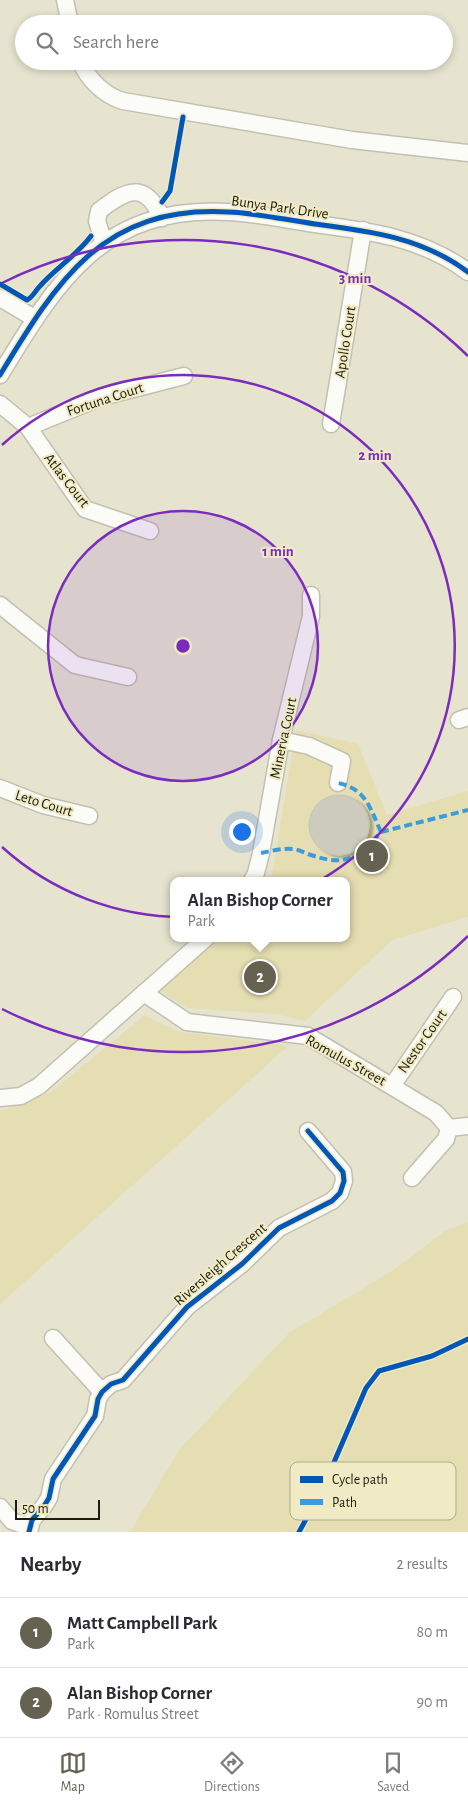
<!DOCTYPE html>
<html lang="en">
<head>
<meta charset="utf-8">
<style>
	:root { --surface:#fff; --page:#f7f7f7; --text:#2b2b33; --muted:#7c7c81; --line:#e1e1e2; --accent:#656252 }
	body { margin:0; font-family:"Alegreya Sans",sans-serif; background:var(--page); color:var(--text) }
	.scale { position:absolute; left:15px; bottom:12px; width:85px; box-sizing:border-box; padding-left:5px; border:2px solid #1f1d0f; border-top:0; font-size:14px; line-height:18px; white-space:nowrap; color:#1f1d0f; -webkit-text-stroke:4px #f0eac5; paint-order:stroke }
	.you { position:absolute; left:241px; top:831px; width:18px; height:18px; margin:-12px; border:4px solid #fff; border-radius:50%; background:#1a73e8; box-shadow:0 0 0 8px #1a73e833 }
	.badge { display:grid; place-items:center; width:32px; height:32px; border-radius:50%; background:var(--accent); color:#fff; font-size:16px; font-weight:700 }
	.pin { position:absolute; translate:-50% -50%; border:2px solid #fff; box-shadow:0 1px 5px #0006 }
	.popup { position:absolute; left:170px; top:877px; width:180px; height:65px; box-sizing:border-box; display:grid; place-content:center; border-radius:10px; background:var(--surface); filter:drop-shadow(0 1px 4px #0005); font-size:16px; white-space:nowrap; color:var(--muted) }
	.popup b { font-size:19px; color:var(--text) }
	.popup::after { content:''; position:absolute; left:50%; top:100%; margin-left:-10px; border:10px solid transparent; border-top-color:var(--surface) }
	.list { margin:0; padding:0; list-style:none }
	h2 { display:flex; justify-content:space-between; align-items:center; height:65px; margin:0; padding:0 20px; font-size:21px }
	h2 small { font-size:16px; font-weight:400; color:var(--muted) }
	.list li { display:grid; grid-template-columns:32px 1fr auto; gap:15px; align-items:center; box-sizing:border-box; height:70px; padding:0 20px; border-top:1px solid var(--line) }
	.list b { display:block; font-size:19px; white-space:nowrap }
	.list p { margin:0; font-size:16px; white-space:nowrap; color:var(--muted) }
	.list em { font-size:16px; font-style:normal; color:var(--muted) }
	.icon { flex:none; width:28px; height:28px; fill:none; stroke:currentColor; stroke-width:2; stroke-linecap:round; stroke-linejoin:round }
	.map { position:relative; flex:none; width:468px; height:1532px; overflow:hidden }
	.search { position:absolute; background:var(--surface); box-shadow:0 2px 8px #0003; left:15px; right:15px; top:15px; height:55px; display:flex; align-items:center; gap:12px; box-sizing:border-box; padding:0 18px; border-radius:28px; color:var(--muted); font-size:19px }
	.sheet { height:205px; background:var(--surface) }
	nav { display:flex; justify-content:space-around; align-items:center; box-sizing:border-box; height:70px; border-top:1px solid var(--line); background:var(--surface); font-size:14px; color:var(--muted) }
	nav a { display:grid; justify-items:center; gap:2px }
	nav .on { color:var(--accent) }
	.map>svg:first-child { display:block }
	.green { fill:#e5deb2 }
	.building { fill:#cdcbbb; stroke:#c4c2b2; filter:url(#shadow) }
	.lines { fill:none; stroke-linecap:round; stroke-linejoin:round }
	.minor-casing { stroke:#c2c0b0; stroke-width:19 }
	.minor { stroke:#fbfbf8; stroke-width:16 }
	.quiet { stroke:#3c9bde; stroke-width:4; stroke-dasharray:8 4; stroke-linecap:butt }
	.cycleway-casing { stroke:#f0eac5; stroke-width:8 }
	.cycleway { stroke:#0057b8; stroke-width:5 }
	.ring { fill:none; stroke:#7b2cbf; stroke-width:2.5 }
	.labels { text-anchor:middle; stroke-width:4; stroke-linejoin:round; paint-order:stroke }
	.street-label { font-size:15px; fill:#1f1d0f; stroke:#f0eac5 }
	.key { fill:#f0eac5; stroke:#b1ac8e; stroke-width:1 }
	.key-label { font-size:14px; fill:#1f1d0f }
	.centre { fill:#7b2cbf; stroke:#f0eac5; stroke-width:2.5 }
	.ring-label { font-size:15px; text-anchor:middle; font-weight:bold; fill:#7b2cbf; stroke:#f0eac5; stroke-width:4; stroke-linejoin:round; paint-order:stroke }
</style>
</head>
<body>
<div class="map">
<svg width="468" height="1532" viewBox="0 0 468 1532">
	<defs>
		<filter id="shadow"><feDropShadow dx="4" dy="2.5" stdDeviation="1" flood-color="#0004"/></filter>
	</defs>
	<rect width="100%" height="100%" fill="#e6e3cf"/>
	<!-- green -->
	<g class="green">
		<polygon points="296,730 358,744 387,815 468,791 468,917 392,940 305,1021 276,1014 187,1008 156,988 220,938 346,938 346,881 271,881"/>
		<polygon points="145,1015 175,1031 288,1046 0,1304 0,1111 50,1093"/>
		<polygon points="468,1222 468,1532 130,1532 179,1450 289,1333 392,1271 445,1231"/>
	</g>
	<!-- building -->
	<circle class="building" cx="339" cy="825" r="30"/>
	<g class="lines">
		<!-- minor casing -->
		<g class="minor-casing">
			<g id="minor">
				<polyline points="65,0 70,24"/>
				<path d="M80 61C88 79 103 95 123 101L352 140 468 153"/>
				<path d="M104 243 97 221 99 211C127 189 145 181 162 218"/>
				<polyline points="0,298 34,318"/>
				<path d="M0 375C57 281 103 205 228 212 257 213 286 220 315 224 370 231 423 238 468 272"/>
				<polyline points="0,404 28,427 85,509 150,531"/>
				<polyline points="331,424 363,230"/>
				<polyline points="28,427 102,397 184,376"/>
				<polyline points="0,605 75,665 128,677"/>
				<polyline points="459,720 468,717"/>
				<polyline points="281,740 309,746 342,761 338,783"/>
				<polyline points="0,788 43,805 89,816"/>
				<polyline points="252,881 256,873 261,853 281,740 311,616 311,595"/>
				<polyline points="144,993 187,1022 308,1036 436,1113 449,1128 446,1139 412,1178"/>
				<polyline points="392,1086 453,997"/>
				<polyline points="0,1098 21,1096 39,1086 206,938"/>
				<polyline points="449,1128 468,1126"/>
				<polyline points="53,1338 102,1392"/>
				<polyline points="0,1507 12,1521 29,1527"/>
				<polyline points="29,1532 32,1520 44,1506 49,1498 53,1479 95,1416 98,1399 102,1392 111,1384 123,1380 187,1307 242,1264 279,1228 332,1201 340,1193 344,1181 343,1172 308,1131"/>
			</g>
		</g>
		<!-- minor -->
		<use href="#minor" class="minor"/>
		<!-- quiet -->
		<g class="quiet">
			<polyline points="381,832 468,810"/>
			<path d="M261 853C271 851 283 848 292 849 298 849 305 853 311 855 346 867 358 858 381 832 370 808 366 789 338 783"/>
		</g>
		<!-- cycleway casing -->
		<g class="cycleway-casing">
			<g id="cycleway">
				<polyline points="162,202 170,191 183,117"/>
				<path d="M0 284 27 300C33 297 35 291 40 286 56 268 77 255 91 236"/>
				<path d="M0 375C57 281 103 205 228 212 257 213 286 220 315 224 370 231 423 238 468 272"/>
				<polyline points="29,1532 32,1520 44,1506 49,1498 53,1479 95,1416 98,1399 102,1392 111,1384 123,1380 187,1307 242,1264 279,1228 332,1201 340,1193 344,1181 343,1172 308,1131"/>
				<polyline points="299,1532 322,1490 366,1388 379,1371 432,1356 468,1339"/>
			</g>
		</g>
		<!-- cycleway -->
		<use href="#cycleway" class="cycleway"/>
	</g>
	<!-- distance rings -->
	<circle cx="183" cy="646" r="135" fill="#7b2cbf" fill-opacity=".12"/>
	<g class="ring">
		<circle cx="183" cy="646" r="135"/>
		<path d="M2 445A271 271 0 1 1 2 847"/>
		<path d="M468 936A406 406 0 0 1 2 1009M2 283A406 406 0 0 1 468 356"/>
	</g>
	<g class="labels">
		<!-- street labels -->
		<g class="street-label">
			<text transform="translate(280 207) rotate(8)" y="5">Bunya Park Drive</text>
			<text transform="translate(345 342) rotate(-81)" y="5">Apollo Court</text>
			<text transform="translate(105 399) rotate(-18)" y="5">Fortuna Court</text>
			<text transform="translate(67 480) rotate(52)" y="5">Atlas Court</text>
			<text transform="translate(283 738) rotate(-78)" y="5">Minerva Court</text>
			<text transform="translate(44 803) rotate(17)" y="5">Leto Court</text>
			<text transform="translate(422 1041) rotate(-55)" y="5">Nestor Court</text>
			<text transform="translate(346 1060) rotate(29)" y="5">Romulus Street</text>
			<text transform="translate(220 1264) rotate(-41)" y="5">Riversleigh Crescent</text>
		</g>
	</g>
	<!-- legend -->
	<rect x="290" y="1462" width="166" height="58" rx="8" class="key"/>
	<rect x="300" y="1476" width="23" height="7" fill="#0057b8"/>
	<rect x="300" y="1499" width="23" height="6" fill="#3c9bde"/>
	<g class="key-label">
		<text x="332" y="1484">Cycle path</text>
		<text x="332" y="1507">Path</text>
	</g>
	<circle cx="183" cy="646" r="8" class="centre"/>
	<g class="ring-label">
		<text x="355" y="283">3 min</text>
		<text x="375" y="460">2 min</text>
		<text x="278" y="556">1 min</text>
	</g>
</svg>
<div class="scale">50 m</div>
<div class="you"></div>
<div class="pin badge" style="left:372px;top:856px">1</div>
<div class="pin badge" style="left:260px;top:977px">2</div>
<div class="popup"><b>Alan Bishop Corner</b>Park</div>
<div class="search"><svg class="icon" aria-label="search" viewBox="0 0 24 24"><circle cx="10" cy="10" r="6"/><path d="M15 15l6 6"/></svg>Search here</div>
</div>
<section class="sheet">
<h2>Nearby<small>2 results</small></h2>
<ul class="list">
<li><span class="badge">1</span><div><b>Matt Campbell Park</b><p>Park</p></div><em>80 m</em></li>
<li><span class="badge">2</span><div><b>Alan Bishop Corner</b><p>Park · Romulus Street</p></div><em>90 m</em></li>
</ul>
</section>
<nav>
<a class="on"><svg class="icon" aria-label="map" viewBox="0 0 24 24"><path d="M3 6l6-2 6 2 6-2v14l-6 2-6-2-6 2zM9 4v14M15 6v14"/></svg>Map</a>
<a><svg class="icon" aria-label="directions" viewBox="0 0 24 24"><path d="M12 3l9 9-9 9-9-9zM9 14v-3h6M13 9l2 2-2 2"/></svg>Directions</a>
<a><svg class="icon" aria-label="saved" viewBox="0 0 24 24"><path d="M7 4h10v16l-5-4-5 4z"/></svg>Saved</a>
</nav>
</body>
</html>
